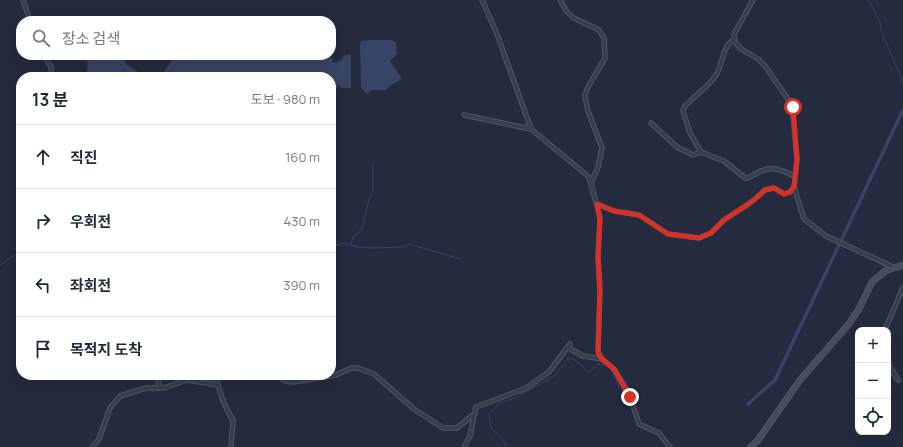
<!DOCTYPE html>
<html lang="ko">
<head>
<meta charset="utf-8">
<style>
	:root { --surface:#fff; --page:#f2f2f3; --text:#1f2937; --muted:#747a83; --line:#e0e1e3 }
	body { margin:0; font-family:Manrope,"Noto Sans KR",sans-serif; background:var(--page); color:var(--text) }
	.controls { position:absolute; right:12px; bottom:12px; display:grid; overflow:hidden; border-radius:8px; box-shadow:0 4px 16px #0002 }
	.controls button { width:36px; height:36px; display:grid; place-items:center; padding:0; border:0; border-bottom:1px solid var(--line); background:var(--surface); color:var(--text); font:20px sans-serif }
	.stop { position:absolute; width:12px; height:12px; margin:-9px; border:3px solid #d93025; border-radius:50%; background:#fff }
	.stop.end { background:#d93025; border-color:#fff; box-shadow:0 1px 4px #0008 }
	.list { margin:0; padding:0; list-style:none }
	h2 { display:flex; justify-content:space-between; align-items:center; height:52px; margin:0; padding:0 16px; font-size:17px }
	h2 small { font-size:13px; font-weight:400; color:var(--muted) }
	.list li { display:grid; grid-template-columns:26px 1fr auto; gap:12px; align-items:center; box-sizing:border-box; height:64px; padding:0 16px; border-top:1px solid var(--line) }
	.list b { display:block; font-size:15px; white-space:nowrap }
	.list em { font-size:13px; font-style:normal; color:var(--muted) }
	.icon { flex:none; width:22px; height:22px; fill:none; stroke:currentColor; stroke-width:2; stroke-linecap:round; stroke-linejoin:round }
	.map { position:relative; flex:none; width:903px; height:447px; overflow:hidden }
	.search { position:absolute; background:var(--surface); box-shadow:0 4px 16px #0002; left:16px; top:16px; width:320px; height:44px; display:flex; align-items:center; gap:10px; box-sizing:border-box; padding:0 14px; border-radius:16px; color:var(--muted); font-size:15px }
	.panel { position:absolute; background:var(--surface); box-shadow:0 4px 16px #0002; left:16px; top:72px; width:320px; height:308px; border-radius:16px }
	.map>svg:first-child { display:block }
	.water { fill:#384465 }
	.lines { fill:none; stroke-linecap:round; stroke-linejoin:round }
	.stream { stroke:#384465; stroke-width:1 }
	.canal { stroke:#384465; stroke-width:3.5 }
	.street-casing { stroke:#505666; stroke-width:5.5 }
	.secondary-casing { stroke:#505666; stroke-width:7 }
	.street { stroke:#383e4e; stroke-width:3.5 }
	.secondary { stroke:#464c61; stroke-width:5 }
	.route { stroke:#d93025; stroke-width:5 }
</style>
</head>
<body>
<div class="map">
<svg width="903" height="447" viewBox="0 0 903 447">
	<rect width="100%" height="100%" fill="#242b3e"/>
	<!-- water -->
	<g class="water">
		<polygon points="371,40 392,40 396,43 397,54 390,61 402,79 391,85 386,90 372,90 367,94 361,88 360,45 361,41"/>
		<polygon points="351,54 351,88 341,88 338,83 337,88 331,92 331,77 160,77 176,55 330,55 334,63 342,60 343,56"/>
		<polygon points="86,55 122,55 127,65 146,77 86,77 88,63 85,59"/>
	</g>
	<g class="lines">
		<!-- stream -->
		<g class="stream">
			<polyline points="869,0 880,22 882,33 903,82"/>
			<polyline points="351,243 354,236 362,229 369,199 373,192 373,164"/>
			<polyline points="331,247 344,243 357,247 375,248 403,247 409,244 461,259"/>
			<polyline points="0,265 21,250"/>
			<path d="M608 366C617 376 617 389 628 396"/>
			<polyline points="507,447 503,440 491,428 489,414 499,403 515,398 551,378 557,373 568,358 575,360 589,372 598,364 606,365"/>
		</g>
		<!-- canal -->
		<polyline class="canal" points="748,404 775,380 903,110"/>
		<!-- street casing -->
		<g class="street-casing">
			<g id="street">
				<polyline points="23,0 30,21"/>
				<polyline points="482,0 497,34 531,129"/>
				<polyline points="560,0 567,12 574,18 599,30 604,38 605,58 588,87 585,96 588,111 602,148 598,167 591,183"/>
				<polyline points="753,0 734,34 735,42 741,49 758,59 765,66 792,105 797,159 794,187 804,219 826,236 893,267"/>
				<path d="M734 39C722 47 723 64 716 75 708 88 695 95 685 106L683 111 690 133 701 152 724 161 745 178H748C766 167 774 165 794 176"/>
				<polyline points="44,55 51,67 52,77"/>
				<polyline points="464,115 531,129 589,177 600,217 598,257 600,290 598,350 602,359"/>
				<polyline points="651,123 677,147 693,155 701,152"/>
				<polyline points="597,204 614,211 639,215 668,234 699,238 711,233 724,220 749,204 765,190 774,188 784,194 790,192 794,187"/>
				<polyline points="885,330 903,287"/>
				<polyline points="569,348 583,356 602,359 614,369 628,391 639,424 659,433 670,447"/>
				<polyline points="888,361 891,369 898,380"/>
				<polyline points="160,375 158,382 161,388"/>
				<polyline points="216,375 218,385"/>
				<polyline points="276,375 285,381 294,382 336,375 351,368 358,368 374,374 414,409 443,428 457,428 473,415"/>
				<polyline points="92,447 99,439 110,408 120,396 146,388 164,388 187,380 218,385 223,401 233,421 231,447"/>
				<polyline points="464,447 470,436 476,407 526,388 549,372 570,344"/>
			</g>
		</g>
		<!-- secondary casing -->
		<g class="secondary-casing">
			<polyline id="secondary" points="751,447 758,440 800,380 848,325 859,309 872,282 885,271 903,265"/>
		</g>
		<!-- street -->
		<use href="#street" class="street"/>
		<!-- secondary -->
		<use href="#secondary" class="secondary"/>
	</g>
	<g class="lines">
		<!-- route -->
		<polyline class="route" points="630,397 614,369 600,357 598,353 600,290 598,257 600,221 597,204 614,211 639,215 668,234 699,238 711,233 724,220 754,200 765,190 774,188 784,194 790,192 794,187 797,159 793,107"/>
	</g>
</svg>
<div class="controls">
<button>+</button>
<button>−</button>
<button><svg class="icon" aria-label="locate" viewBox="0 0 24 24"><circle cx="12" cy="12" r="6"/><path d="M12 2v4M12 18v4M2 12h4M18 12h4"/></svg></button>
</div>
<div class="stop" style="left:793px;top:107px"></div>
<div class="stop end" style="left:630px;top:397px"></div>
<div class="search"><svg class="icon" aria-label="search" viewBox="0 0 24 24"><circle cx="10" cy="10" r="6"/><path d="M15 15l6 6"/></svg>장소 검색</div>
<section class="panel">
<h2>13 분<small>도보 · 980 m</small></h2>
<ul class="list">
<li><svg class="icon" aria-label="ahead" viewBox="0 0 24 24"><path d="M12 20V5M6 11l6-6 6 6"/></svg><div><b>직진</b></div><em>160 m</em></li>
<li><svg class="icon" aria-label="right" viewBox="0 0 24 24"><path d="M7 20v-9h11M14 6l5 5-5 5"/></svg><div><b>우회전</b></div><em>430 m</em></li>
<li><svg class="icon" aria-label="left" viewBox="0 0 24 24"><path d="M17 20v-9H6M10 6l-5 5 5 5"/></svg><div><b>좌회전</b></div><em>390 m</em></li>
<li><svg class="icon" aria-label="arrive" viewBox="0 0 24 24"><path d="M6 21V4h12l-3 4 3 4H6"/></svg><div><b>목적지 도착</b></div></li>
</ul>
</section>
</div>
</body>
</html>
